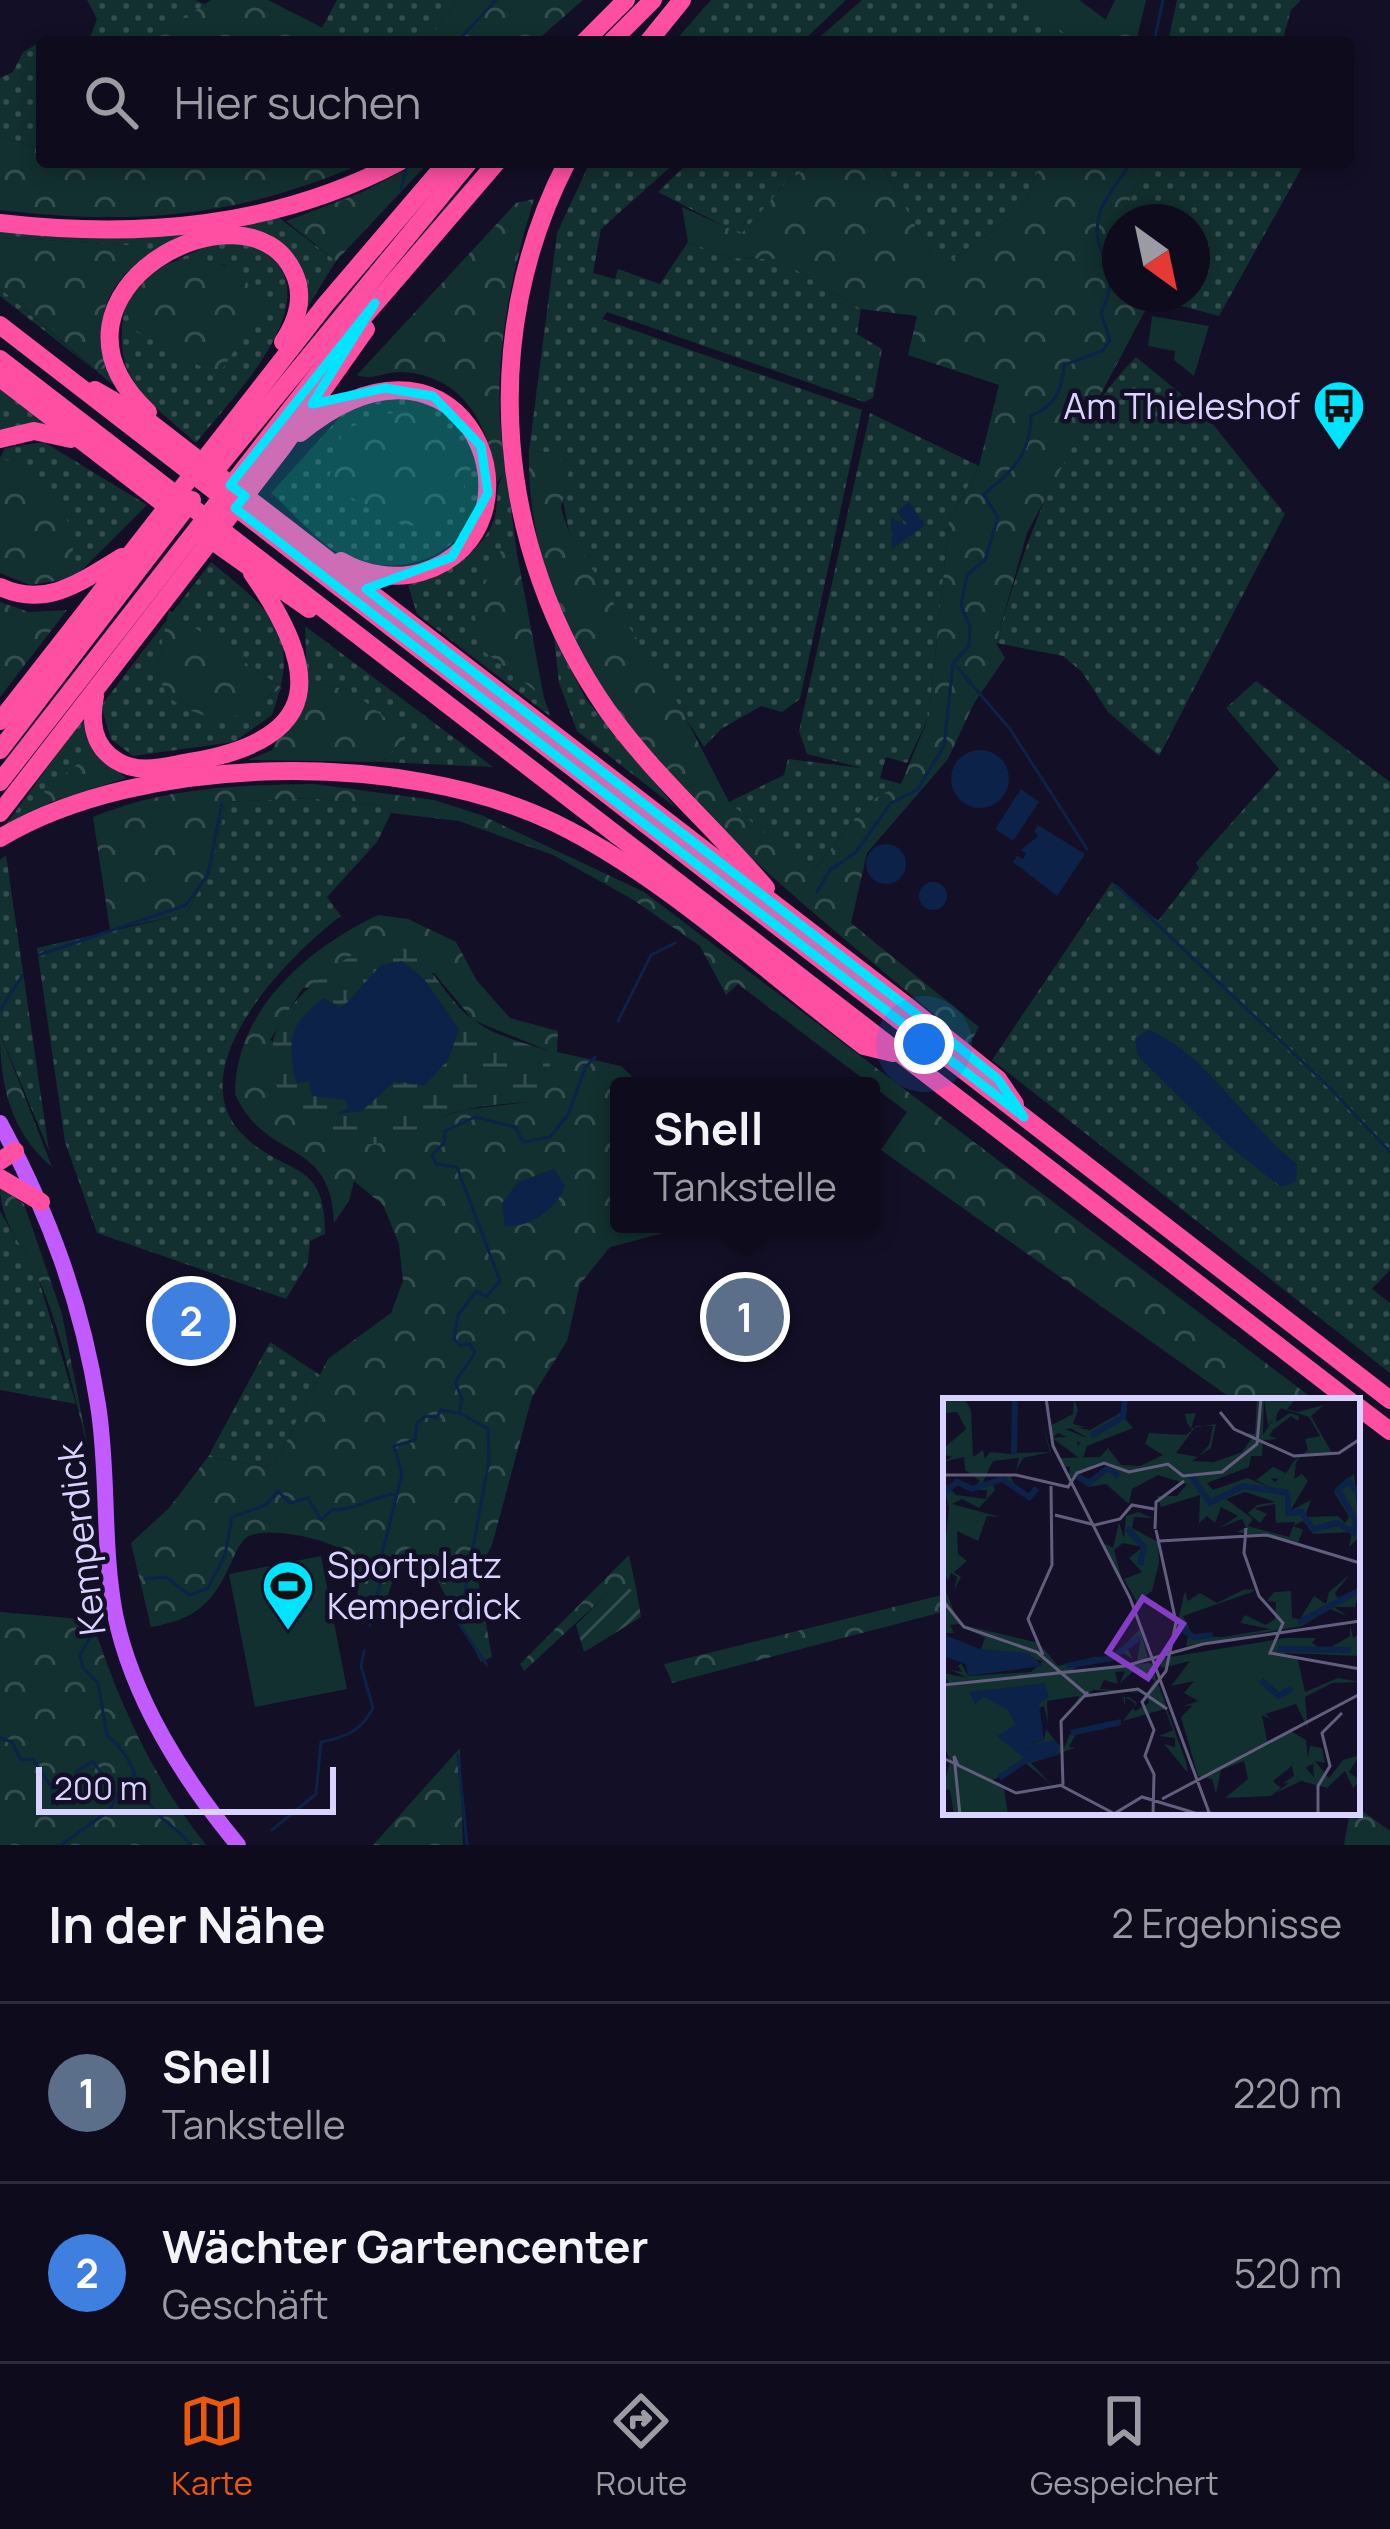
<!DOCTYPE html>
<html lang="de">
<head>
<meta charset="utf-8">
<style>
	:root { --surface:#0e0b1c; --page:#1c1929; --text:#f1f3f6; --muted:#9b9ba3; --line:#2e2b3b; --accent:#ea580c }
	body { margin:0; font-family:Manrope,sans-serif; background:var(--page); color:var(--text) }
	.compass { position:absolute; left:1102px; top:204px; width:108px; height:108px; border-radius:50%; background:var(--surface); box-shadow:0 6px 18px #0003; rotate:147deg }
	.scale { position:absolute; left:36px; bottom:30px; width:300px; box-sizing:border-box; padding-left:12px; border:6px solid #d9d4ff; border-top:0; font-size:33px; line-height:42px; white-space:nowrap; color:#d9d4ff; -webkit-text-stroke:9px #130f26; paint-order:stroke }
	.you { position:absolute; left:924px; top:1044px; width:42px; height:42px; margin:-30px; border:9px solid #fff; border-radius:50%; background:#1a73e8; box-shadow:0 0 0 18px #1a73e833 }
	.badge { display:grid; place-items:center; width:78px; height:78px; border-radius:50%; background:var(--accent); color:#fff; font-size:39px; font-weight:700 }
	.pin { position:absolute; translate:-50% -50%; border:6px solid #fff; box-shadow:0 3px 12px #0006 }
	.popup { position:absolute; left:610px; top:1077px; width:270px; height:156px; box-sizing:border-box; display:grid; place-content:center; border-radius:12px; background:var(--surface); filter:drop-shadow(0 3px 9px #0005); font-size:39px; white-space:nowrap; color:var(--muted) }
	.popup b { font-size:45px; color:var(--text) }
	.popup::after { content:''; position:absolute; left:50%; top:100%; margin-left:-24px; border:24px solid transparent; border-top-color:var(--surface) }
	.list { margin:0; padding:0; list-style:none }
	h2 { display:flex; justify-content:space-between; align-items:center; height:156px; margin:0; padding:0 48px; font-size:51px }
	h2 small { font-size:39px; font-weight:400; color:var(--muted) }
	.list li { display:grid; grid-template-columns:78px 1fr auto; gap:36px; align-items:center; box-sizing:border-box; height:180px; padding:0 48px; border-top:3px solid var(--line) }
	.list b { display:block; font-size:45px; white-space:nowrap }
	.list p { margin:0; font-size:39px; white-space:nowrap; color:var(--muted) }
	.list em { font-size:39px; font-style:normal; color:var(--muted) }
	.icon { flex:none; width:66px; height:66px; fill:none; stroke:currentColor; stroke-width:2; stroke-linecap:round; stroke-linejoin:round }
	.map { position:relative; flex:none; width:1390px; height:1845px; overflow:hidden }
	.search { position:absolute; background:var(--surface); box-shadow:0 6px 18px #0003; left:36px; right:36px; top:36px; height:132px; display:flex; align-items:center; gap:30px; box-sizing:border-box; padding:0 42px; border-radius:12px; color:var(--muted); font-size:45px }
	.sheet { height:516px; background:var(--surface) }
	nav { display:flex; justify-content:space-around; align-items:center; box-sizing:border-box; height:168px; border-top:3px solid var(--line); background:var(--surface); font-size:33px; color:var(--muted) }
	nav a { display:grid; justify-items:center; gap:6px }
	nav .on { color:var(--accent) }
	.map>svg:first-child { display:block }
	.grass { fill:url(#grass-dots); fill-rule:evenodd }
	.forest { fill:url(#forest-crowns); fill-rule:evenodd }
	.wetland { fill:url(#wetland-marsh); fill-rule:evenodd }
	.garden { fill:url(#garden-furrows) }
	.pitch { fill:#12302f }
	.water { fill:#0c2248 }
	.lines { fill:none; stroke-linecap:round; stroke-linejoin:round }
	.stream { stroke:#0c2248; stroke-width:3 }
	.major { stroke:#c25bff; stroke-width:16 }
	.highway { stroke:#ff4fa3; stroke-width:18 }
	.marked { fill:#00e5ff; fill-opacity:0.2; stroke:#00e5ff; stroke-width:9; stroke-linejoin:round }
	.labels { text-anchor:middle; stroke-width:9; stroke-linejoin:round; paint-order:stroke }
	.poi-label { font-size:36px; fill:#d9d4ff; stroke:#130f26; text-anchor:end }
	.street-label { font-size:36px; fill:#d9d4ff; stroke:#130f26 }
	.inset-river { fill:none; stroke:#0c2248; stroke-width:6 }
	.inset-road { fill:none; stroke:#625e7d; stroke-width:3 }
	.view { fill:#843dc5; fill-opacity:0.15; stroke:#843dc5; stroke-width:6 }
	.inset-edge { fill:none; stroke:#d9d4ff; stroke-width:6 }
</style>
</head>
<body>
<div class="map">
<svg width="1390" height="1845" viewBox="0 0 1390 1845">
	<defs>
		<pattern id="grass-dots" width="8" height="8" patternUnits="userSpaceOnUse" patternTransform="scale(3)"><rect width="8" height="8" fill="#12302f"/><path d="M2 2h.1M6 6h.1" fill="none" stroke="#344d4e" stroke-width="1.8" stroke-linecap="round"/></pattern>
		<pattern id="forest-crowns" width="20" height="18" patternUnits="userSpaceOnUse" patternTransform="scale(3)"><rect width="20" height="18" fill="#12302f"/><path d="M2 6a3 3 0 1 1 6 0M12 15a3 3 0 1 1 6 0" fill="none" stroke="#344d4e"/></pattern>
		<pattern id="wetland-marsh" width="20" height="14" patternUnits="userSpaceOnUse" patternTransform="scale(3)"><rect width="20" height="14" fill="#12302f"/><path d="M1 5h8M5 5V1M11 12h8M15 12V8" fill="none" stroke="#344d4e"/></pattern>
		<pattern id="garden-furrows" width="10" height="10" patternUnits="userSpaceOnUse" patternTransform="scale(3)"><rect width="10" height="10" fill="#12302f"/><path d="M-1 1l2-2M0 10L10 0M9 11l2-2" fill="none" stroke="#344d4e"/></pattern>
	</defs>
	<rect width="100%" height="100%" fill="#130f26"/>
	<!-- grass -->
	<g class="grass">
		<polygon points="87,0 196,0 206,5 148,42 88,42 97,19"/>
		<polygon points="337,0 458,0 427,42 350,42 322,28"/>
		<polygon points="711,0 846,0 802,42 674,42"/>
		<polygon points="862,0 1071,0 1105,25 1095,42 814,42"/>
		<polygon points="1177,0 1301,0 1291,10 1282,42 1168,42"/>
		<polygon points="48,38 76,42 42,42 42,149 0,137 0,78 13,72 23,52"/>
		<polygon points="590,162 676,162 601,229 593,273 615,279 618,269 660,284 688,242 731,258 778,259 861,309 857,334 882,349 873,398 864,402 607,312 602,319 862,410 800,699 782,712 761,706 721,729 704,747 569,533 554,453 529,451 557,233"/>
		<polygon points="689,162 816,162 786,183 741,235 658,192"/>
		<polygon points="880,162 1042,162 1021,210 939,269"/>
		<polygon points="1146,162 1305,162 1219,316 1152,298 1192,294 1192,222 1138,222 1126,209"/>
		<path d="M278 217 336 261 305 311C296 265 285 229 232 225Z"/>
		<polygon points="0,229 111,237 197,233 146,256 136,246 0,237"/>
		<path d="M252 241C261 249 274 257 280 267 313 320 227 403 196 443 144 396 111 382 125 306L226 265 176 260 212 244Z"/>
		<polygon points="0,288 97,372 107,360 124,393 0,296"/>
		<path d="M1136 357 1203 412 1285 514 1159 756 1108 712 1082 672 1063 656 996 643C1025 543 1061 433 1136 357Z"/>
		<polygon points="0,388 45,424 0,429"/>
		<path d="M385 397C399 399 418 398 431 404 530 451 473 600 349 558 322 549 293 512 271 493L348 408ZM343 430 464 475 461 493Z"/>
		<polygon points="870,413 979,466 949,521 929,716 907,763 886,757 880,778 901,784 867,803 810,875 729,802 784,775 788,759 862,768 807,754 799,731"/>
		<polygon points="44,442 147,505 74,578 0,458 5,448"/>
		<path d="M506 471 517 554 500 551 485 652 544 698 551 717 417 614 408 585C442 573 484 555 495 516 499 499 494 486 506 471Z"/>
		<path d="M211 562C273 613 302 633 272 715L234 742 133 756 111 739 101 706ZM169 611 281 687V689L227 720C149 704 153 681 169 611Z"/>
		<polygon points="305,626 493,767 382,762 406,735 350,690 307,682"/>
		<polygon points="554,637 586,699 676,808 577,731 559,683"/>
		<polygon points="1256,681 1390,782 1390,1270 1372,1289 1390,1303 1390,1373 992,1060 1112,882 1158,921 1199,868 1196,863 1279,769 1226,708"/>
		<polygon points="83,718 86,738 100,756 45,791 51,802 0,833"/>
		<path d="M307 798 387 806 391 813 377 842 327 897 341 916C290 954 175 1069 244 1136 286 1177 326 1158 325 1234L310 1241 308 1263 286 1299 97 1233 65 1142 37 948 186 914 212 868 226 802Z"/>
		<polygon points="6,855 49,1151 0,1033 0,860"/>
		<polygon points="0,1211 37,1274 76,1404 0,1390"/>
		<polygon points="270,1342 320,1375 273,1468 208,1457"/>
	</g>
	<!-- forest -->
	<g class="forest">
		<polygon points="211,0 268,0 350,42 148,42"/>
		<polygon points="458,0 583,0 535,42 427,42"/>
		<polygon points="1115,0 1146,0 1136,42 1095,42"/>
		<path d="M0 137 42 149V162H365C242 217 133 226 0 210Z"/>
		<polygon points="421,162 429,162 336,261 286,221 358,194"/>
		<path d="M816 162H880L939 269 1021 210 1042 162H1146L1126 209 1138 222H1120V294H1154L1027 533 996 643 1005 658 974 703 948 759 867 853 851 923 979 1027 969 1045C795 889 523 715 529 451L554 453 569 471 561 508 569 533 679 705 729 802 811 874 867 803 901 784 929 716 949 521 979 466 999 385 908 355 917 316 861 309 778 259 731 258 688 242 682 207 741 234 786 183Z"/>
		<path d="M534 199C507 289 489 378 506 471L497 482C490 428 465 375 402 372 386 371 372 381 357 375L516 203Z"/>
		<path d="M0 237 136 246 146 256C110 283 93 314 107 360L98 372 0 288Z"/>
		<path d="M191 258C225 261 247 275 263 305L218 376 132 329 125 306C138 278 161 262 191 258Z"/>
		<path d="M424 410 478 454C466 472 464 499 449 514 414 548 357 501 328 481L343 430 385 414Z"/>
		<polygon points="0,458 18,464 72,526 74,578 30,585 0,573"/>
		<polygon points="500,551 517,554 544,698 485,652 473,610"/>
		<polygon points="0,602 29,612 67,610 0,697"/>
		<path d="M169 610 282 688 227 721C148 704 153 680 169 610Z"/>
		<polygon points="307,682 350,690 407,735 382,762 248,760 272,750"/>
		<polygon points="100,756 126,778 51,802 44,791 84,759"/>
		<path d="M314 784 434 800 481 815 644 892 1316 1401H1235L881 1150 907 1112 738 984 726 995 700 946 632 899 553 855 459 821 391 813 387 806 307 798 226 802 212 868 186 914 110 930 93 817C166 787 236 785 314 784Z"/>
		<path d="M378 915 408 919 456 942 477 981 510 1018 558 1031 557 1052 621 1066 642 1086H619V1224H671L664 1233 610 1247 580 1284 567 1341 532 1397 492 1545 477 1574 492 1657 481 1662 435 1576 409 1563 396 1570 382 1614 361 1624 354 1557C337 1541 269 1524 247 1537 240 1542 235 1554 232 1561 213 1603 197 1619 151 1627L131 1543 169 1508 208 1457 273 1468 328 1359 391 1313 403 1281 399 1244 383 1205 354 1181 349 1201 334 1223C332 1137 266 1163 235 1094 235 1010 308 948 378 915ZM434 973 473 1020 551 1052 529 1102 463 1110 425 1123 270 1040 303 988Z"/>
		<path d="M0 1033 52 1167C10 1132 0 1084 0 1033Z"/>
		<path d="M0 1187 24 1204 62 1314 88 1448C73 1392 62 1331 38 1278 24 1246 0 1223 0 1187Z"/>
		<polygon points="629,1555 637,1593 619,1583 524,1671 520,1664"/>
		<polygon points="946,1594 946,1611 672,1683 664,1664"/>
		<path d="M0 1612 92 1620C118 1701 152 1777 206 1845H0Z"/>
		<polygon points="460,1748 463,1845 373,1845"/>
		<polygon points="1357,1807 1390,1831 1390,1845 1344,1845 1350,1812"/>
	</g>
	<!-- wetland -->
	<path class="wetland" d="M377 941C427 944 436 990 471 1018 493 1036 525 1043 551 1052L549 1081 529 1102C505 1104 480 1105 456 1112 427 1121 393 1147 362 1144 337 1142 316 1129 298 1113 223 1045 317 971 377 941ZM374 978 424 979 437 1001 425 1085 394 1081 361 1109H340L349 1103 334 1100 309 1080 341 1008Z"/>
	<!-- garden -->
	<polygon class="garden" points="619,1582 637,1593 641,1617 584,1652 576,1625"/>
	<!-- pitch -->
	<g class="pitch">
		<polygon points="1018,0 1079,0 1109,22 1094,42 1077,42"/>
		<polygon points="1152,316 1209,326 1194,376 1174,360 1175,351 1148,346"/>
		<polygon points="321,1556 347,1689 255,1707 229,1574"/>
	</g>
	<!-- water -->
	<g class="water">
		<polygon points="909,502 925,525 892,549 891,518 907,525 897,512"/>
		<circle cx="980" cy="779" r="29"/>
		<polygon points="1021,789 1039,802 1013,841 995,829"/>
		<polygon points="1038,825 1085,854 1057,896 1013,862 1017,856 1023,859 1026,853 1021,850 1038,836 1034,831"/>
		<circle cx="886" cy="864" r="20"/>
		<circle cx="933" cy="896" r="14"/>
		<path d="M402 961 424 979 459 1029 448 1060 425 1085 395 1081 362 1111 336 1114 348 1108 346 1100 312 1096 309 1081 296 1083C287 1041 289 1024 323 998L342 1008 381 965Z"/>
		<path d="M1149 1030C1207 1055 1245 1124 1297 1164L1296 1182 1281 1187 1228 1145 1138 1056 1135 1038Z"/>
		<path d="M554 1169 565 1186C558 1208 528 1229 505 1226L502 1203 518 1182Z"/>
	</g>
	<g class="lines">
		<!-- stream -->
		<g class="stream">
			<polyline points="457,42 496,0"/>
			<polyline points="1154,42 1163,0"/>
			<polyline points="401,189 407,167"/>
			<polyline points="956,666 1010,729 1087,849"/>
			<polyline points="1117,886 1328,1086 1390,1152"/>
			<path d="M817 892 830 870 855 853 891 803 917 790 944 746 953 663 969 646 970 627 961 605 967 575 985 560 998 518 984 494C1013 470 1030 456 1031 416 1055 405 1062 392 1064 365L1102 351 1110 340 1101 313C1126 260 1092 264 1098 221 1101 200 1120 181 1131 162"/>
			<polyline points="39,955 186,905 208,874 222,803"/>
			<polyline points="0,1010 22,976"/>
			<polyline points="618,1021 651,955 675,943"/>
			<polyline points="460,1413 488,1429 489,1460 459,1624 487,1665"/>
			<path d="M145 1579 166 1577 189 1595 208 1588 225 1555 232 1517 266 1505 278 1491 290 1503 308 1498 321 1520 332 1510C356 1510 370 1498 393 1494"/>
			<polyline points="370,1625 380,1584 374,1565 381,1558 402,1474 394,1446 415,1440 417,1423 426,1416 437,1417 441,1410 459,1413 462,1399 455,1382 475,1353 470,1344 460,1345 454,1339 458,1315 476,1291 486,1297 500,1281 457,1167 436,1164 432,1155 444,1143 445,1131 475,1117 515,1127 523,1142 550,1137 568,1115 585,1068 595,1057"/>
			<path d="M93 1632 80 1655 83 1668 98 1683 107 1735C138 1760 132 1784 155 1811 166 1824 180 1830 191 1845"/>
			<polyline points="0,1738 12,1742 21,1760 33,1759 52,1788 70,1790 77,1771 93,1761 117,1796 134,1774"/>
			<polyline points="458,1755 467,1845"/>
			<path d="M272 1830 316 1794 321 1742C346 1737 361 1731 373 1708L361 1666 364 1651"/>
			<polyline points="61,1845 109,1811 117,1796"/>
		</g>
		<!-- major -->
		<path class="major" d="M0 1123C49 1214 82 1303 98 1405 109 1474 102 1545 115 1614 132 1698 184 1780 238 1845"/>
		<!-- highway -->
		<g class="highway">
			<polyline points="584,42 626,0"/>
			<polyline points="611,42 653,0"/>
			<polyline points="648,42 682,0"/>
			<path d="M567 162C477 336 495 550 607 710 653 775 714 827 766 888"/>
			<path d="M0 223C139 239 274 228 399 162"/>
			<polyline points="0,325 1390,1400"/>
			<polyline points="0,359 1350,1401"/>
			<polyline points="0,378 173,511"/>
			<polyline points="95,390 144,418 907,1006 998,1079 1015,1104"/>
			<path d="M148 412C20 292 249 172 294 273 305 297 297 321 283 342"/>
			<path d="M300 433C468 295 556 531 422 572 396 580 365 575 341 561"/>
			<polyline points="0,439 34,431 71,439"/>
			<polyline points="209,478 469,162"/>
			<polyline points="204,535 309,609"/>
			<path d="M0 587C47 609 83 580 122 557"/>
			<path d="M95 696C90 721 92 746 117 761 139 775 166 766 190 762 326 739 321 672 252 573"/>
			<polyline points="0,721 325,305 447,162"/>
			<polyline points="0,750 192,500"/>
			<polyline points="0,782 349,334 497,162"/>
			<polyline points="0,813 282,448 366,329"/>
			<path d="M0 838C142 753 406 750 555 823 664 876 767 973 864 1046L893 1053"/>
			<polyline points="0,1161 15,1151"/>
			<polyline points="0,1178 41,1202"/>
			<polyline points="1357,1406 1390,1431"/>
		</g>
	</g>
	<!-- marked area -->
	<path class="marked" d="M375 303 312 404 385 388 433 396 481 446 488 493 452 557 366 589 950 1040 998 1079 1024 1117 235 508 245 496 230 485Z"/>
	<!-- icons -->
	<defs>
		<g id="bus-pin" transform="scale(2.7)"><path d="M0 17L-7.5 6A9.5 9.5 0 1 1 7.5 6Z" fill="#00e5ff" stroke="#130f26"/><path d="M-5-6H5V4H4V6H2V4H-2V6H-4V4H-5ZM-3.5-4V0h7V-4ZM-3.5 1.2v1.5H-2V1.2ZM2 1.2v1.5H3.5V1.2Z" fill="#111"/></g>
		<g id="stadium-pin" transform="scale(2.7)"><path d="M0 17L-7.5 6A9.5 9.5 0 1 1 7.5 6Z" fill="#00e5ff" stroke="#130f26"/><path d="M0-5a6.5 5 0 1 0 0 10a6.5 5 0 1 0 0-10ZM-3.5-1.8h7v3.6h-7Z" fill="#111"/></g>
	</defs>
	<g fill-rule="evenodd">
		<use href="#bus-pin" x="1339" y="406"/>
		<use href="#stadium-pin" x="288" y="1586"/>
	</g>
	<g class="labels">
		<!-- poi labels -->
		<g class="poi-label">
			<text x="1300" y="419">Am Thieleshof</text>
			<text x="327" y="1578" text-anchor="start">Sportplatz<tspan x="327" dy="41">Kemperdick</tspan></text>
		</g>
		<!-- street labels -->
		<g class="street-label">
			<text transform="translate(81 1539) rotate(-97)" y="13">Kemperdick</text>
		</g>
	</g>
	<!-- overview -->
	<g transform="translate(943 1398)">
		<rect width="417" height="417" fill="#130f26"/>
		<path d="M321 0H354L344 11 354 14 381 7 368 18 389 55 358 58 340 82 328 80 333 86 326 89 313 82 330 69 343 75 351 63 365 52 362 41 377 38 366 19 338 10 325 28ZM177 15 190 30 144 48 140 60 153 62 149 71 126 80 127 67 139 62 109 40 133 38 135 48 143 39 124 28 147 32ZM367 348 379 350 382 365 372 363 386 380 400 362 417 357 406 374 417 383 410 390 402 373 384 390 358 383 333 395 353 379H371L370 366 363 369Z" fill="#12302f"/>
		<path d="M3 0H21L28 12 30 59 40 52 42 61 47 54 68 56V47L73 23 72 55 107 54 97 18 108 54 80 60 73 73 76 60 50 63 39 86 67 78 75 92 59 81 50 85 52 92 36 110 19 101 9 106 57 119 44 118 35 143 14 133 15 156 24 163 11 174 18 179 11 192 14 179 8 175 5 183 0 169 6 110 0 83 13 97 43 101 44 92H27L37 83 22 72 21 59 0 64 9 59 0 56V51L23 31 14 14 2 15ZM131 0 135 12 130 26 142 29 122 31 144 40V48L115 35 109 40 117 60 157 59 165 50 178 67 197 68 220 57 202 46 206 35 243 37 249 32 244 25 242 16 253 15 248 30 273 26 268 50 249 63 271 64 258 69 299 54 309 40 295 34 312 36 314 0H321L320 37 334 15 333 24 347 15 356 18 355 23 348 18 330 32 326 38 335 41 320 42 319 58H308L306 69 264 85 270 92 304 80 326 89 353 66 351 81 359 76 365 83 347 113 368 102 362 119 395 118 402 125 406 119 391 94 411 76 417 139 406 149 409 134 370 136 360 123 350 128 360 132 355 145 294 134 303 129 299 121 276 130 295 118 278 109 272 125 264 118 256 125 257 97 218 109 214 98H234L244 86 215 77 189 91 186 106 163 86 145 89 134 80 151 81 167 65 120 69 109 45 105 29 130 16ZM253 28H270L266 47 255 59 233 55ZM302 94 332 104 314 107 305 115 317 125 324 116 311 110 332 106 333 125 352 124 346 139 305 128 310 121 283 101ZM195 114 209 120 191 119 189 130 215 144 216 165 209 193 194 204 181 181 199 174 186 160 200 149 180 145 171 152 179 182 161 145 170 150 176 124 181 140 183 118ZM407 176 392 195 395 200 417 191 412 209H391L404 218 387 211 359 228 243 248 245 238 233 231 242 193 245 203 257 195 274 205 300 192 308 191 312 193 240 218 250 238 280 239 328 231 297 225 302 217 323 227 332 221 333 204 324 203 331 194 348 193 349 220 357 221 371 198 383 206 386 194ZM0 186 16 226 96 245 115 268 151 259H170L197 231 205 260 202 262 194 264 198 239 184 250 190 261 180 255 170 261 142 262 127 274 45 283 206 265 210 267 211 275 223 307 224 312 228 322 243 364 245 375 221 346 232 349V340L216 338 230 332 222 311 180 323 193 306 182 299V309L180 299H186L193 304 194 306 190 310 192 313 206 305 203 295 150 292 129 311 136 298 104 303 105 325 101 308 71 320 88 346 101 342 103 331 120 352 127 336H133L126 349 132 350 88 365 109 387 81 364 49 383 61 390 65 417H11L7 392 0 391 7 364 0 349 12 374 0 346V289L7 287 0 275 25 280 8 272 19 274 15 268 18 265 25 278 88 274 100 263 38 251 42 240 15 226 7 227 11 235H0ZM194 270 212 283 204 294 157 291 161 282 175 286 172 274 182 273 177 285ZM407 226 410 240 417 235V258L341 255 355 262 362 294 395 280 417 284 389 285 362 299 365 331 353 306 322 316 329 322 319 317 324 343 348 333 363 342 365 360 375 352 363 370 371 379 339 386 351 378 349 368 330 383 338 390 328 398 282 400 305 381 301 363 278 372 273 396 269 381 255 378 238 319 250 307 238 309 255 303 241 295 251 283 228 288 247 263 219 270 215 261 342 240H373L369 245 381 253 407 238Z" fill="#12302f" fill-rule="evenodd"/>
		<path d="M0 236 37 251 85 255 100 268 25 278 23 266 0 258ZM102 285 106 299 96 306 101 342 74 349 113 342 117 352 82 361 54 338 73 327 64 311 41 299 32 306 26 294Z" fill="#0c2248"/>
		<path class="inset-river" d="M148 38 180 19 182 0M71 57 72 0M247 76 267 105 300 88 346 95M132 77 146 85 165 70 176 79M0 96 14 84 29 91 59 81 86 99 94 90M345 96V115L358 114 370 131 394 125 410 134 413 123 395 92 405 83 417 96M184 130 201 149 197 167M355 225 417 192M236 227 250 239 270 237M335 251 408 252M123 268 169 260 197 239M318 282 336 298 349 290M128 335 178 324M56 380 83 362 115 354"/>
		<path class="inset-road" d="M103 0 110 48 187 200 267 417M277 14 291 31 351 58 396 55 417 41M0 77H73L125 89 134 75 161 65 186 74 225 66 240 78 279 74 314 46 318 0M112 117 152 127 177 121 189 107 211 111M303 130 301 155 316 198 340 225 327 255 417 271M212 131 213 104 241 83M216 143 324 137 417 165M0 203 21 229 94 254 143 296M100 257 85 221 109 167 108 88M0 287 182 268 260 246 417 223M141 298 195 291 224 311M0 360 73 395 120 387M15 367 11 358 17 417M117 387 172 416M120 387 118 323 145 294M219 401 417 296M169 417 199 399 252 415 345 417M210 417 211 376 202 358 211 332 199 304 223 273 233 224 213 132M375 417V388L387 368 379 335 399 315"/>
		<path class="view" d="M200 200 240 226 205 280 165 254Z"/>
		<rect width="417" height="417" class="inset-edge"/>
	</g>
</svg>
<svg class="compass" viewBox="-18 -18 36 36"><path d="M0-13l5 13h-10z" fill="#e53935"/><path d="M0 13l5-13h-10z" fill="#9b9ba3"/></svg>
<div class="scale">200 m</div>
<div class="you"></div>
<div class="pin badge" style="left:745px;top:1317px;background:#5c6f8a">1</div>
<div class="popup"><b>Shell</b>Tankstelle</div>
<div class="pin badge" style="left:191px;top:1321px;background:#3f7fe0">2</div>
<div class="search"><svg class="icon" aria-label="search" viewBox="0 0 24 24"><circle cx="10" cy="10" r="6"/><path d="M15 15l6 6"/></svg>Hier suchen</div>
</div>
<section class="sheet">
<h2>In der Nähe<small>2 Ergebnisse</small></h2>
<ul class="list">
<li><span class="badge" style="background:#5c6f8a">1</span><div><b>Shell</b><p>Tankstelle</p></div><em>220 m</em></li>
<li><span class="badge" style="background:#3f7fe0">2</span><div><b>Wächter Gartencenter</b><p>Geschäft</p></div><em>520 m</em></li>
</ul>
</section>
<nav>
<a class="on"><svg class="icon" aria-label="map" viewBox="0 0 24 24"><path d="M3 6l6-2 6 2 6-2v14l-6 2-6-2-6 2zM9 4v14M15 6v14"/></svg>Karte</a>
<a><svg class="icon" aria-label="directions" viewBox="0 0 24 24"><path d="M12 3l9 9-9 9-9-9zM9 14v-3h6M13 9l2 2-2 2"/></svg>Route</a>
<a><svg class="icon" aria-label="saved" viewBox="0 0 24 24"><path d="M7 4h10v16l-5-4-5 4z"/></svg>Gespeichert</a>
</nav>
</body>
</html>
